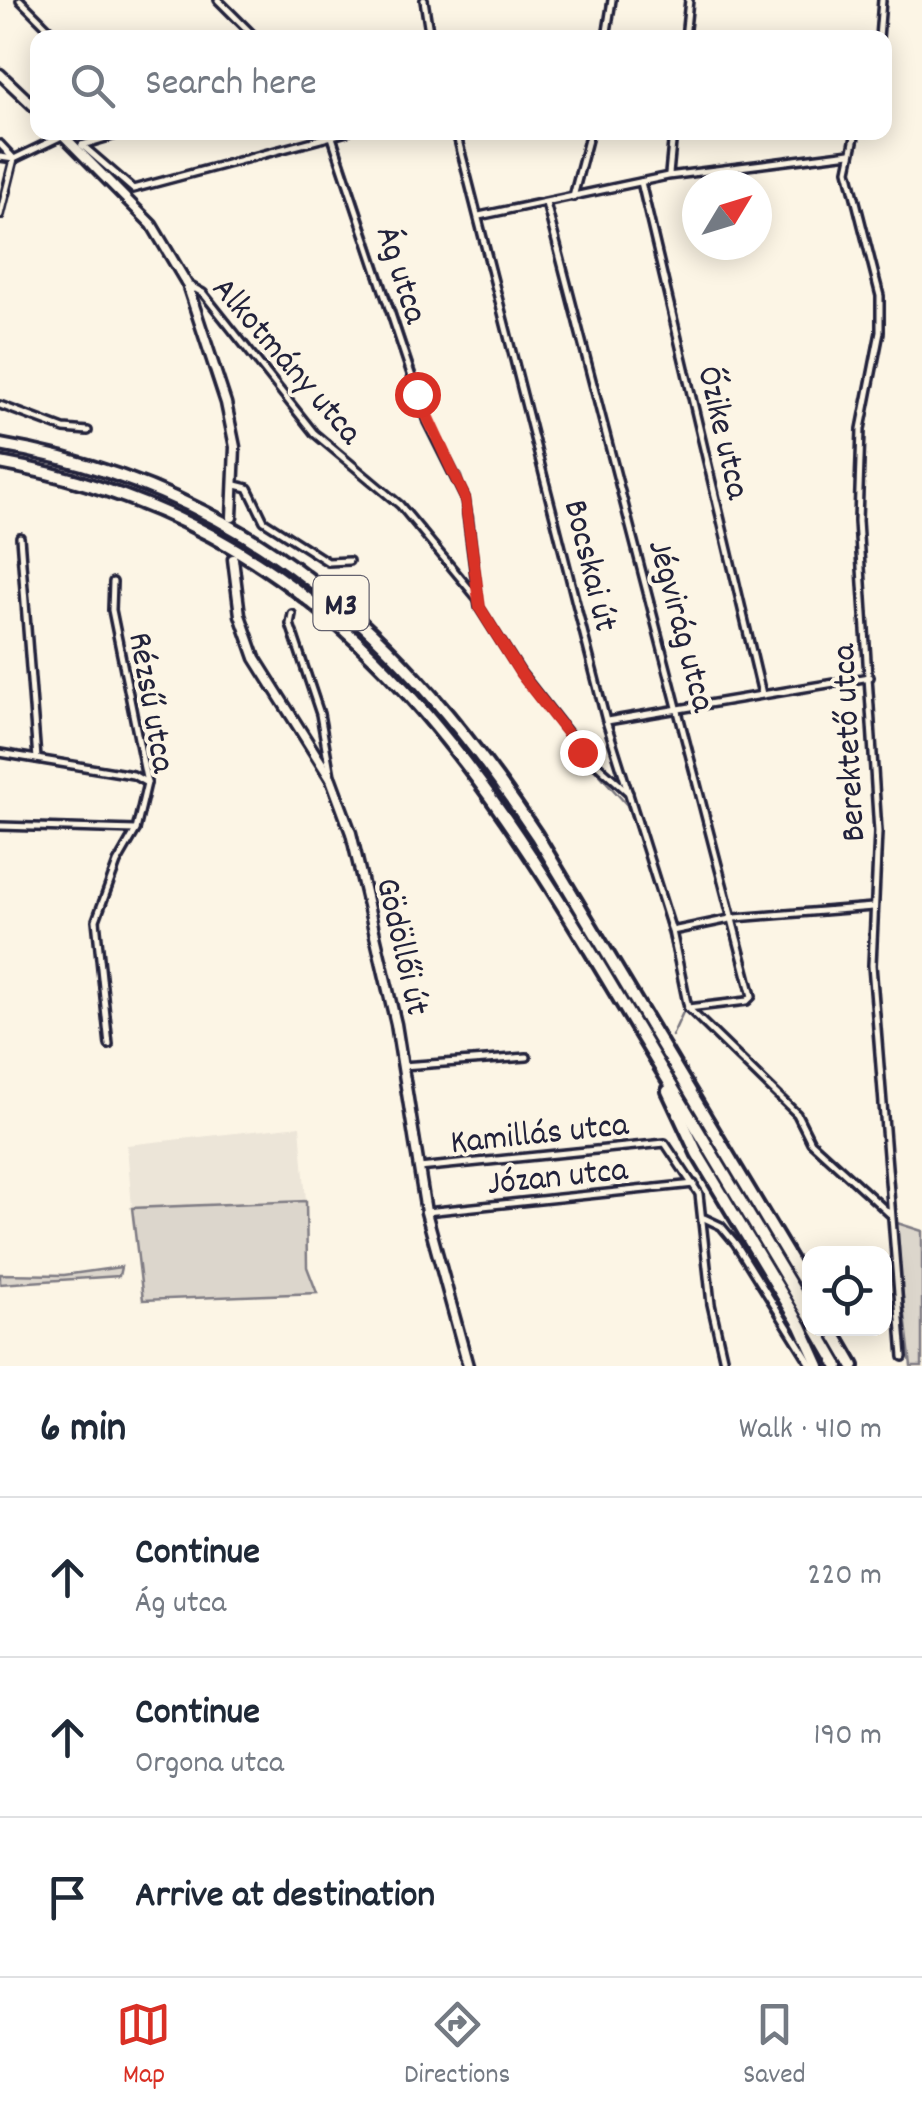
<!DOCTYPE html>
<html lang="en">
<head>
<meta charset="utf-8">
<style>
	:root { --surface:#fff; --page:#f2f2f3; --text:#1f2937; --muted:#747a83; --line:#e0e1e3; --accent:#d93025 }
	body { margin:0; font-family:Dekko,sans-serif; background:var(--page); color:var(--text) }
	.controls { position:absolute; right:30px; bottom:30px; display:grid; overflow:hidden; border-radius:20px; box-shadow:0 5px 25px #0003 }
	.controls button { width:90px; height:90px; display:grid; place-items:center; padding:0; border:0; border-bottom:2px solid var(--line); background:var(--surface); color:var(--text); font:50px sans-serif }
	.compass { position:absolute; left:682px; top:170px; width:90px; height:90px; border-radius:50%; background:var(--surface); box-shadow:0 5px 25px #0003; rotate:52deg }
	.stop { position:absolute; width:30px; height:30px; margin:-22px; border:8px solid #d93025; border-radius:50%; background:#fff }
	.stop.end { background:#d93025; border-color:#fff; box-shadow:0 2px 10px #0008 }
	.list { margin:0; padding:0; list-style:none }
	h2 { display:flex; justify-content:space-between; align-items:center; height:130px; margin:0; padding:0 40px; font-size:42px }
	h2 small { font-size:32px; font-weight:400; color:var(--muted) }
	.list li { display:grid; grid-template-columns:65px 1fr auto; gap:30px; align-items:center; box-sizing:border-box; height:160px; padding:0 40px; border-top:2px solid var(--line) }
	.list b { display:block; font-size:38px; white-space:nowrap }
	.list p { margin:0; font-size:32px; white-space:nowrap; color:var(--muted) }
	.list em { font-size:32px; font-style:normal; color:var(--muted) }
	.icon { flex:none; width:55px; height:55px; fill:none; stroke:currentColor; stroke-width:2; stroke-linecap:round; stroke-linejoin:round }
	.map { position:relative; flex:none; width:922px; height:1366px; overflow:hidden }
	.search { position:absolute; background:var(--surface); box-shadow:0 5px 25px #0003; left:30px; right:30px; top:30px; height:110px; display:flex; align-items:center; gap:25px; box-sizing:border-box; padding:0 35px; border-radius:20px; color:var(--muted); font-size:38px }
	.sheet { height:610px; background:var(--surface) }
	nav { display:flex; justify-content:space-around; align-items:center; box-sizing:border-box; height:140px; border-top:2px solid var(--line); background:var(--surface); font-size:28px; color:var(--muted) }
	nav a { display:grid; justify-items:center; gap:5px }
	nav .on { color:var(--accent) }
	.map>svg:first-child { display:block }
	.built { fill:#ece5d8 }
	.green { fill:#dcd6cc; stroke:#7f7c84; stroke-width:2.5 }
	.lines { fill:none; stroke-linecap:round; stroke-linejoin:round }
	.stream { stroke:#78757e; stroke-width:2.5 }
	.street-casing { stroke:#22223b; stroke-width:12 }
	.secondary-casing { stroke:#22223b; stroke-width:15 }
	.highway-casing { stroke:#22223b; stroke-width:18 }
	.street { stroke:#fcf5e5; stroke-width:5 }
	.secondary { stroke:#fcf5e5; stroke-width:8 }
	.highway { stroke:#fcf5e5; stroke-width:10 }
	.route { stroke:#d93025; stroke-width:12 }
	.labels { text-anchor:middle; stroke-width:8; stroke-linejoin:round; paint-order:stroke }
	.shield { fill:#fcf5e5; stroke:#63616e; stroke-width:2.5 }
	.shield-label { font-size:32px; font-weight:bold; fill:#22223b }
	.street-label { font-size:35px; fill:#22223b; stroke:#fcf5e5 }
</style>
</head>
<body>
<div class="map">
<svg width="922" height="1366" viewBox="0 0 922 1366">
	<rect width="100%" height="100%" fill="#fcf5e5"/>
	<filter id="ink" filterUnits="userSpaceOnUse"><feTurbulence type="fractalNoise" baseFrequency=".01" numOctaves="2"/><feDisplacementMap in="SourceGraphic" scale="20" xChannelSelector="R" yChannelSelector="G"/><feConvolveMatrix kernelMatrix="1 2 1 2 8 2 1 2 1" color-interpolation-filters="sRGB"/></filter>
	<g filter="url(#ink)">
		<!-- built -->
		<polygon class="built" points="300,1126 306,1201 132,1208 127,1145"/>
		<!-- green -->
		<g class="green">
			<polygon points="306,1201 307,1267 317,1293 143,1300 132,1208"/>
			<polygon points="894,1222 922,1231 922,1366 911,1366"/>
			<polygon points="121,1267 119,1276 0,1284 0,1274 64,1275"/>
		</g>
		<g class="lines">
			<!-- stream -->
			<g class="stream">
				<polyline points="0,80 38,117"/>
				<polyline points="53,132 54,134"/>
				<polyline points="339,142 432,421 461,476 473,516 483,604"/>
				<polyline points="477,611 559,729 627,805 657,890"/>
				<polyline points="660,903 685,1008 672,1036"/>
			</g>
			<!-- street casing -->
			<g class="street-casing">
				<g id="street">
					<polyline points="20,0 58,38"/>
					<polyline points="218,0 256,38"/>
					<polyline points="424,0 430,38"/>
					<polyline points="606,38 612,0"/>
					<polyline points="685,38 689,0"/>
					<polyline points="879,38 882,0"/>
					<polyline points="456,132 606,721 672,931 688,1008"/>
					<polyline points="856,132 848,170 880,296 880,332 861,429 858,521 878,832 872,965 903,1357"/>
					<polyline points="332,137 427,422 465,498 479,607 521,673 583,752 629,793"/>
					<polyline points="0,144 14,159 0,215"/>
					<polyline points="82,145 133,189 347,132"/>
					<polyline points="82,145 126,132"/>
					<polyline points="0,157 14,159 62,136"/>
					<polyline points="669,174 673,132"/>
					<polyline points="641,182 762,694"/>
					<polyline points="573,197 590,132"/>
					<polyline points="546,203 752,996 747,1001 688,1008"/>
					<polyline points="479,216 668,176 850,153"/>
					<polyline points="187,284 203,293 314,433 400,505 477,598"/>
					<polyline points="0,405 64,429 88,431"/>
					<polyline points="236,485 248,488 264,521 328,562 349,561"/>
					<polyline points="20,537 37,759"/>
					<polyline points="292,614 290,624 320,714 331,776"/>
					<polyline points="607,721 870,677"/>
					<polyline points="0,753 133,775 147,783"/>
					<polyline points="0,826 136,830"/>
					<polyline points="672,931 735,918 873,907"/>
					<polyline points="688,1008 797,1114 811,1142 891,1215"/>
					<polyline points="109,1045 96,920 117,863 136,830 147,783 112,610 113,582"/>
					<polyline points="402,1066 527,1057"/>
					<polyline points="419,1168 665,1143 699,1194 711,1304 725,1366"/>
					<polyline points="426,1212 694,1184"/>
					<polyline points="704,1218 721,1226 736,1244 812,1366"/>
				</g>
			</g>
			<!-- secondary casing -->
			<g class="secondary-casing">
				<g id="secondary">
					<polyline points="0,74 38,110"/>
					<polyline points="60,132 152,225 187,284 226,403 235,447 232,517"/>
					<polyline points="233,559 240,615 255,658 331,779 351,833 396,1024 426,1212 468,1366"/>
				</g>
			</g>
			<!-- highway casing -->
			<g class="highway-casing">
				<g id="highway">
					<path d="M0 445C247 487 403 634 537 836L810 1292"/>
					<path d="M0 463C321 521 468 744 623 1005 685 1109 748 1213 810 1317"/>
					<polyline points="668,1091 697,1153 801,1326 819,1366"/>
					<polyline points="816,1328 838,1366"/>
					<polyline points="831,1328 853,1366"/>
				</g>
			</g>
			<!-- street -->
			<use href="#street" class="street"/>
			<!-- secondary -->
			<use href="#secondary" class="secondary"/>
			<!-- highway -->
			<use href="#highway" class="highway"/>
		</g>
	</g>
	<g class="lines" filter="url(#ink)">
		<!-- route -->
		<polyline class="route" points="417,394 465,498 480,608 521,674 582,752"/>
	</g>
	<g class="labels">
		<!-- shield labels -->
		<rect class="shield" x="313.5" y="576" width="55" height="54" rx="8"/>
		<g class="shield-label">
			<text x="341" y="614">M3</text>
		</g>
		<!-- street labels -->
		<g class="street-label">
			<text transform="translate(404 274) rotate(72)" y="12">Ág utca</text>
			<text transform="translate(289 359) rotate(49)" y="12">Alkotmány utca</text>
			<text transform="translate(726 432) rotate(77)" y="12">Őzike utca</text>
			<text transform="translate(593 565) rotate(76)" y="12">Bocskai út</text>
			<text transform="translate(684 625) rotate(75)" y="12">Jégvirág utca</text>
			<text transform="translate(154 702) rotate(80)" y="12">Rézsű utca</text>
			<text transform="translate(846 743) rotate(-93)" y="12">Berektető utca</text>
			<text transform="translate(405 946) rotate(77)" y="12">Gödöllői út</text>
			<text transform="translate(539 1131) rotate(-6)" y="12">Kamillás utca</text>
			<text transform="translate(557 1174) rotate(-6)" y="12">Józan utca</text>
		</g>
	</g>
</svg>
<div class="controls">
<button><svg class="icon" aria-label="locate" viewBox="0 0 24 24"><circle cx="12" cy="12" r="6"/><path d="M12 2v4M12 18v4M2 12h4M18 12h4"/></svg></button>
</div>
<svg class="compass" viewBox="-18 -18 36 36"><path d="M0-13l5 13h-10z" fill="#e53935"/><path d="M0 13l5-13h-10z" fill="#747a83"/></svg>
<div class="stop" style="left:417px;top:394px"></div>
<div class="stop end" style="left:582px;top:752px"></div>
<div class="search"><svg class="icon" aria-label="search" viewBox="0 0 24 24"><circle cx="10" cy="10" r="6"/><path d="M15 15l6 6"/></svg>Search here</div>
</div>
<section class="sheet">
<h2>6 min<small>Walk · 410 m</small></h2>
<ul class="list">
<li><svg class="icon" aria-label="ahead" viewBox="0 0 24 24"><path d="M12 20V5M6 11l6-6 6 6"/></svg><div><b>Continue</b><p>Ág utca</p></div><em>220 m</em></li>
<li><svg class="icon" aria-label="ahead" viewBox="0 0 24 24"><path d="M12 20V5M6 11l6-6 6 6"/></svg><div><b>Continue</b><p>Orgona utca</p></div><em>190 m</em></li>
<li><svg class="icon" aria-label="arrive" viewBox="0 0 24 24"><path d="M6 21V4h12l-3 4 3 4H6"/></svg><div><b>Arrive at destination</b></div></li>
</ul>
</section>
<nav>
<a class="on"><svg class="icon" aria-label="map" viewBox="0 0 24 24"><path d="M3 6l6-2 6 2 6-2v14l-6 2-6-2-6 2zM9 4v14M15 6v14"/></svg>Map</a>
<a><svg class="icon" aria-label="directions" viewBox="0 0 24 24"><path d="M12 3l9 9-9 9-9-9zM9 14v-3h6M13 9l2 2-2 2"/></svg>Directions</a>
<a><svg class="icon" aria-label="saved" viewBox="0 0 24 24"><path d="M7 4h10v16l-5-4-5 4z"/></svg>Saved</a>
</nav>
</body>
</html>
